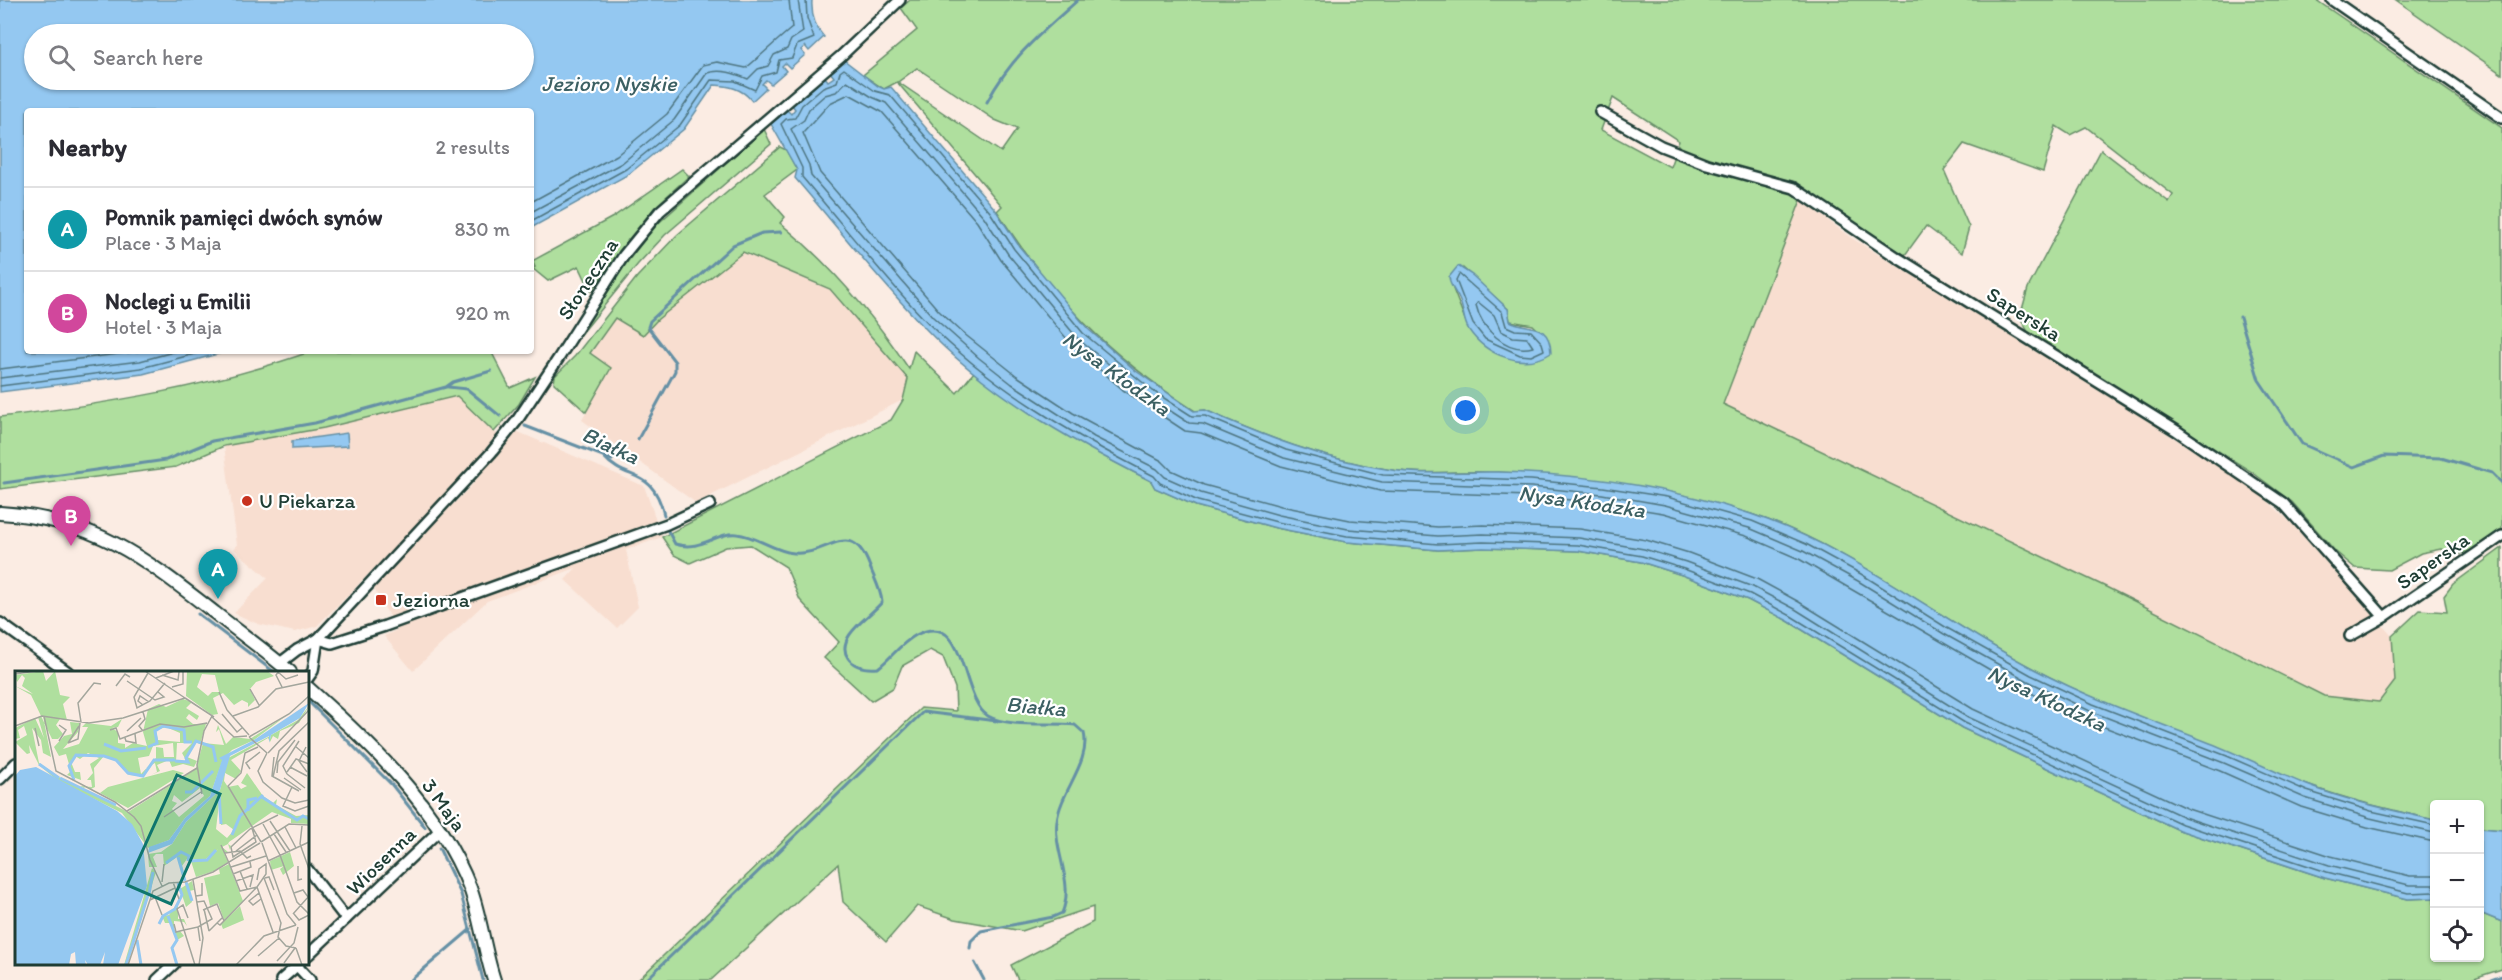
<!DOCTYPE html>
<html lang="en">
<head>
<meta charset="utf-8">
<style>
	:root { --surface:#fff; --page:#f2f2f3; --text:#2b2b33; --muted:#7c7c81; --line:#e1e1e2; --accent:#b45309 }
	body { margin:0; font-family:Itim,sans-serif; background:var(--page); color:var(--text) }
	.controls { position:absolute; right:18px; bottom:18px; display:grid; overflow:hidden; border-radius:6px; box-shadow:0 2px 4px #0004 }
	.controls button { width:54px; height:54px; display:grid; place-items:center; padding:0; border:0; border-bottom:2px solid var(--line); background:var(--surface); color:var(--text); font:30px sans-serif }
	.you { position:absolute; left:1466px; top:411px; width:21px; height:21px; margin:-15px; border:4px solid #fff; border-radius:50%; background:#1a73e8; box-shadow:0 0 0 9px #1a73e833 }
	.badge { display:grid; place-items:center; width:39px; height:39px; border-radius:50%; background:var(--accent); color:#fff; font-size:20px; font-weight:700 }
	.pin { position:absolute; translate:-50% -50px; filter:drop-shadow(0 2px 3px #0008) }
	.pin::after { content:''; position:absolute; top:32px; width:21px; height:18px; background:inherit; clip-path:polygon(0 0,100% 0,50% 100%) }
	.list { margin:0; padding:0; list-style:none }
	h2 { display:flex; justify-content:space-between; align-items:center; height:78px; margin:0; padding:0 24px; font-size:26px }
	h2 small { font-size:20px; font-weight:400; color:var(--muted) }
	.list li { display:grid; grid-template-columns:39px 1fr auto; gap:18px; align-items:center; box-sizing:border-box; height:84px; padding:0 24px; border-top:2px solid var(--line) }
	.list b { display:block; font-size:22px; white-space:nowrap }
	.list p { margin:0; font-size:20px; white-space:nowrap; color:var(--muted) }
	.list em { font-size:20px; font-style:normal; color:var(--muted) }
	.icon { flex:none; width:33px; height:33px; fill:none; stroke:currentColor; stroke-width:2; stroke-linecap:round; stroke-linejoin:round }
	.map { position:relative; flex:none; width:2502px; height:980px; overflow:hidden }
	.search { position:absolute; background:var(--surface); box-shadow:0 2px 4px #0004; left:24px; top:24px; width:510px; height:66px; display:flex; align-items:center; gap:15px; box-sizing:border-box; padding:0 21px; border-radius:33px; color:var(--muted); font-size:22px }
	.panel { position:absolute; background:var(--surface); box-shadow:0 2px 4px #0004; left:24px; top:108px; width:510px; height:246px; border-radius:6px }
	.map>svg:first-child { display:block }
	.built { fill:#f8ded0 }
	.green { fill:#afdf9e; stroke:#678e69; stroke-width:1.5; fill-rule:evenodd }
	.water { fill:#94c8f1; stroke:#6590a5; stroke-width:1.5; fill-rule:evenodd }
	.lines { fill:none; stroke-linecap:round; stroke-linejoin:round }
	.shore { stroke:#4e7580; stroke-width:1.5 }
	.stream { stroke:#6590a5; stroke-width:3 }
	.minor-casing { stroke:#1f3d34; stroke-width:14 }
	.tertiary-casing { stroke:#1f3d34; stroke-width:16 }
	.minor { stroke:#fff; stroke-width:9 }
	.tertiary { stroke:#fff; stroke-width:12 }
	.poi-dot { fill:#c8321e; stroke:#fff; stroke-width:2 }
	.labels { text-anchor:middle; stroke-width:4.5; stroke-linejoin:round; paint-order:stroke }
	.street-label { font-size:21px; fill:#1f3d34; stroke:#fff }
	.poi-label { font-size:21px; fill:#1f3d34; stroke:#fff; text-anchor:start }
	.water-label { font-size:22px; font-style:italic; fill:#3c6063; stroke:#fff }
	.inset-river { fill:none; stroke:#94c8f1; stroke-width:3 }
	.inset-road { fill:none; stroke:#a3a69d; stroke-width:1.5 }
	.view { fill:#0f766e; fill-opacity:0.15; stroke:#0f766e; stroke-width:3 }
	.inset-edge { fill:none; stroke:#1f3d34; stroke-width:3 }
</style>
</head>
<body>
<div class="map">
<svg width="2502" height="980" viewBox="0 0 2502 980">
	<rect width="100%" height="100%" fill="#fbece3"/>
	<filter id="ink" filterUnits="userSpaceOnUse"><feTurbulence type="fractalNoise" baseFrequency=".0167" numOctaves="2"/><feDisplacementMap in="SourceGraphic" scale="12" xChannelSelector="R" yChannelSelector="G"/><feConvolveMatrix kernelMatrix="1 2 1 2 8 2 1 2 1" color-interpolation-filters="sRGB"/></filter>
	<g filter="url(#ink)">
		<!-- built -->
		<g class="built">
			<polygon points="1801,200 1850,237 2151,423 2260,494 2289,521 2392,636 2395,681 2379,702 2324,696 2106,587 1723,404"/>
			<polygon points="743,252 830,289 908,379 903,400 696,503 582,420 611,368 590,353 615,318 643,335 658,319"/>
			<polygon points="457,396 498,435 417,525 317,626 295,632 258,624 234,613 268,578 234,549 237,545 224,446 324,428"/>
			<polygon points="516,431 644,486 662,537 626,550 638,607 617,628 565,580 576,568 487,601 413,671 384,636 397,630 373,587 473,484"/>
		</g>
		<!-- green -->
		<g class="green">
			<path d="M910 0H2316L2502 128V531L2474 550 2459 554 2441 549 2421 553 2389 570 2355 568 2336 552 2292 502 2252 472 2028 332 2020 317 2028 288 2101 150 2169 202 2173 195 2086 127 2070 135 2056 126 2043 172 1964 144 1944 170 1969 227 1962 253 1926 226 1905 255 1842 216 1810 192 1801 200 1723 404 2106 587 2324 696 2379 702 2395 681 2392 636 2420 610 2447 612 2444 596 2453 584 2502 548V830L2480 828V804H2434V820C2392 810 2348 800 2307 785 2266 770 2226 752 2185 735 2134 715 2083 695 2034 669 1943 622 1848 545 1751 514 1669 488 1584 477 1498 472 1461 470 1423 476 1386 469 1323 459 1263 436 1205 410L1195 411C1108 355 1052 298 997 211L1002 206 897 82 884 89 863 75 917 30 901 8ZM917 68 995 120 1017 129 1001 152 898 82ZM1613 98 1679 141 1670 167 1601 130ZM1463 268 1508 309 1510 321 1533 325 1547 339 1482 343 1468 327 1453 289Z"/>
			<polygon points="2396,0 2502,0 2502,74"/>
			<polygon points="764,129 771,144 665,235 638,264 570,348 625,265 653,228"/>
			<path d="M780 147 786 150 797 170 765 194 785 217 780 223C830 264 873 315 909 369L914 351 957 393 974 372C1029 415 1089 450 1151 481L1155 488 1196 506 1276 528 1347 542 1438 550 1483 548 1578 551 1641 562 1682 575 1748 600 1788 621 1962 728 2179 830 2325 878 2408 899 2434 898V958H2480V913L2502 922V969L2468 980H1018L1011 965 1093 922V907L1022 931 955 919 917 906 886 942 843 902 838 864 711 980H638L921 708 956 711 955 688 943 657 930 650 902 666 893 688 871 701 824 658 839 642 800 600 786 567 751 545 726 547 690 563 674 555 662 537 891 420 903 400 908 379 830 289 743 252 658 319 643 335 615 318 590 353 611 368 586 412 554 383 555 376 575 356 637 277 677 235Z"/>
			<polygon points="682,169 689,176 654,208 591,291 579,266 548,281 532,268 535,267 532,261 613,217"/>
			<path d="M312 351H491L510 388 535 377 519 404 494 432 457 396 324 428 224 446 176 467 0 489V417C105 404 212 387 312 351Z"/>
		</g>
		<!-- water -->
		<g class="water">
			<path d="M0 0H812C811 14 814 26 824 37L809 51 805 46 801 50 805 55 790 68 785 63 782 66 786 71 771 84 766 80 762 84 766 88 752 101C742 88 729 86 714 85L684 129 629 174 531 228V111H27V351H229L143 374 0 392ZM524 34V80H34V34Z"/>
			<path d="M844 60 878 86 884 89 891 87 995 209 1019 246 1088 329 1136 371 1194 411 1205 410C1263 436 1323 459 1386 469 1423 476 1461 471 1498 472 1583 474 1670 487 1751 514 1853 548 1940 620 2034 669 2091 699 2151 720 2210 743 2243 756 2275 772 2307 785 2348 801 2392 810 2434 820V898L2408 899 2325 878 2179 830 1962 728 1788 621 1748 600 1682 575 1641 562 1578 551 1483 548 1438 550 1347 542 1276 528 1196 506 1155 488 1151 481C1069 440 986 393 923 326 878 279 837 227 795 178L797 170 771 124 787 110 791 114 795 109 792 105 825 77 828 81 834 77 830 72Z"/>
			<path d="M1458 266 1472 275 1508 309 1510 321C1525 330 1550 320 1551 353 1524 371 1486 355 1469 330 1463 321 1464 309 1459 299 1456 293 1452 288 1450 282L1449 277Z"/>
			<polygon points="347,433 348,446 292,449 292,441"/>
			<polygon points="2480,828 2502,830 2502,922 2480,913"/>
		</g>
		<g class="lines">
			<!-- shore -->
			<g class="shore">
				<path d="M531 202 617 155 667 114 703 65 717 62 746 68C762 55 776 41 792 28L789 0"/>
				<path d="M531 212 622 163 674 120 707 73C721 68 736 74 748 79L758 69 768 66 774 55 787 49 791 40 803 32 798 0"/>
				<polyline points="531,221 626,169 680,125 711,80 735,81 755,90 762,76 776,72 779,60 792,58 797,45 814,38 807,18 806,0"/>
				<polygon points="1459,274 1502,312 1506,326 1515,330 1531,331 1542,343 1544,350 1531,356 1520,355 1485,339 1473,324 1456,280"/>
				<path d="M1478 302 1494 315 1501 331 1513 337 1527 338 1533 347C1506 354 1481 328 1476 305Z"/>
				<polyline points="0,369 142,351"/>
				<polyline points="0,378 140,361 177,351"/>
				<polyline points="0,386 141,368 206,351"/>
				<path d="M2434 825 2371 811 2307 791 2227 756 2093 704 2031 675 1947 628 1861 574 1806 544 1752 521 1667 497 1603 487 1531 480 1383 475 1286 450 1205 416H1192L1153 391 1083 333 1014 249 990 212 890 95 875 91 844 69 840 72 837 82 823 87 802 105 795 118 786 119 781 124 802 168V177C844 226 883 277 928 323 992 388 1073 435 1154 476L1160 483 1198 501 1277 522 1347 536 1438 544 1483 542 1578 545 1642 556 1684 569 1750 594 1791 616 1965 723 2182 824 2327 872 2408 893 2434 892"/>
				<polyline points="2434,833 2370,818 2305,798 2224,763 2090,711 2028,681 1944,634 1858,581 1803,551 1749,528 1665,505 1602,494 1531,487 1382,482 1284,458 1203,424 1189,423 1149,397 1078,339 1008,254 984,217 886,103 872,97 847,81 836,92 825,95 809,109 804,120 791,129 809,165 811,176 933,317 979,358 1012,384 1094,437 1157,469 1165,477 1201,493 1279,515 1348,529 1438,536 1483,534 1579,538 1644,549 1686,562 1753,587 1795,609 1968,717 2184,817 2329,865 2409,885 2434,885"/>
				<polyline points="2434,842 2367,827 2301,807 2220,771 2086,720 2023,689 1799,559 1746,536 1663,513 1601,503 1530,496 1380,491 1281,466 1201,433 1185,431 1123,390 1072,345 1001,260 977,222 882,112 849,94 830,103 803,133 820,173 939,311 963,333 1017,376 1073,413 1162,461 1171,470 1204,485 1281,506 1350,520 1438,527 1483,525 1580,529 1646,540 1689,553 1757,579 1799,602 1973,709 2188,809 2331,856 2410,876 2434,876"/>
			</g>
			<!-- stream -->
			<g class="stream">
				<path d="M987 102C1011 57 1041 33 1078 0"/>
				<polyline points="2240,317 2259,380 2302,444 2354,467 2384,456 2441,458 2492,473 2502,483"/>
				<polyline points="448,387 467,389 500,416"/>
				<path d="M525 426 603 456C627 484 652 465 664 515"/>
				<polyline points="638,439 675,371 675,362 648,327 650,321 733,245 762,233 781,232"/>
				<polyline points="605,457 612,460"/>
				<polyline points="4,483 166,460 212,441 315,423 446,387 453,382 491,371"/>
				<path d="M668 531 675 544C701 552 716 532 737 534 757 536 775 552 794 553 829 556 851 516 870 567 874 578 881 590 882 602 871 616 834 637 848 658 855 668 867 669 878 668 892 657 900 644 916 635 968 608 959 698 988 716 1008 728 1051 722 1075 725L1084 733C1091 762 1060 792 1057 821 1053 851 1075 883 1062 913L1053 917 981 931 971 941 970 948"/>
				<polyline points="198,614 274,672"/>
				<polyline points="308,701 392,785 425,827"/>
				<polyline points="439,848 461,894 483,980"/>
				<polyline points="975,963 984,980"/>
				<polyline points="411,980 471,929"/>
				<polyline points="646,980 923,712 997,721"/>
				<polyline points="2491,980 2502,976"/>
			</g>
			<!-- minor casing -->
			<g class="minor-casing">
				<g id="minor">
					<polyline points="2332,0 2502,118"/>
					<polyline points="1600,112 1661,146 1707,164 1794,188 1898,258 2177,431 2283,503 2384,617"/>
					<polyline points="0,623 68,672"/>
					<polyline points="2350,636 2384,617 2502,536"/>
					<polyline points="318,639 332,643 385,626 667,524 710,504"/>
					<polyline points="280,663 297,650 318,639 491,453 516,422 558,359 624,255 660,211 841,56 900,0"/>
					<polyline points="308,678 313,671 318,639"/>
					<polyline points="0,779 16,763"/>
					<polyline points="308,870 346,919"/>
					<polyline points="308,955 441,829"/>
					<polyline points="297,966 310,980"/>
					<polyline points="157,980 174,964"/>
					<polyline points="281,980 299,964"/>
				</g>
			</g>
			<!-- tertiary casing -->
			<g class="tertiary-casing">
				<g id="tertiary">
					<path d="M0 513C95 519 143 557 215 613 240 633 266 651 290 672"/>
					<path d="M308 688C371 745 438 806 470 888 481 918 484 950 494 980"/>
				</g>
			</g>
			<!-- minor -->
			<use href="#minor" class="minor"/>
			<!-- tertiary -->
			<use href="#tertiary" class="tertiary"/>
		</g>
	</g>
	<!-- markers -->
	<g class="poi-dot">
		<circle cx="247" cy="501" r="6"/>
		<rect x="375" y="594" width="12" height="12" rx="3"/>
	</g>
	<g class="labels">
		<!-- street labels -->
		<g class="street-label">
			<text transform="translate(588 279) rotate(-57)" y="7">Słoneczna</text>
			<text transform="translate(2024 314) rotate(32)" y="7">Saperska</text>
			<text transform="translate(2433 561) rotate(-35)" y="7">Saperska</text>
			<text transform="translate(444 805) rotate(54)" y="7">3 Maja</text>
			<text transform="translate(381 861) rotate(-44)" y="7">Wiosenna</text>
		</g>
		<!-- poi labels -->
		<g class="poi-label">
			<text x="259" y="508">U Piekarza</text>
			<text x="393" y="607">Jeziorna</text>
		</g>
		<!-- water labels -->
		<g class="water-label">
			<text x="609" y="91">Jezioro Nyskie</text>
			<text transform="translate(1117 373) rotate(36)" y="8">Nysa Kłodzka</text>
			<text transform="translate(611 445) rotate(25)" y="8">Białka</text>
			<text transform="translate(1582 501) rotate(8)" y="8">Nysa Kłodzka</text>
			<text transform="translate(2047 698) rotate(25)" y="8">Nysa Kłodzka</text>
			<text transform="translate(1036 706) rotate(5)" y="8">Białka</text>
		</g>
	</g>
	<!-- overview -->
	<g transform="translate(15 671)">
		<rect width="294" height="294" fill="#fbece3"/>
		<path d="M28 0 31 10 40 0 45 24 55 26 48 33 52 49 45 48 41 54 48 63 43 68H37L16 24 0 15 18 23 7 15 10 7 7 4 2 11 0 4ZM172 0H252L259 5 241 11 235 18 240 29 233 36V32L227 29 219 34 208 22 198 27 203 43 197 44 171 25ZM187 3 200 4 204 21H197L193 25 182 16ZM168 28 177 31 171 37 184 45 182 49 174 43 171 47 178 53H191L185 73 180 71 172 86 182 90 179 96 168 93 157 96 154 89 142 94 145 100 136 104 142 101 140 92 132 96 128 105 114 104 101 90 89 85 79 97 80 116 76 118 70 116 69 117 65 115 77 116 76 109H72L78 102 75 93 84 87 73 82 65 88 60 85 56 91 60 101H65L66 109 52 104 56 100 51 83 44 85 39 76 49 65 57 63 55 51 65 52 63 61 48 78 64 73 73 56H67L71 52 96 55 107 48 103 56 97 57 103 61V72L110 73V77L118 72 132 75 128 61 133 38 144 33 151 36ZM151 56 165 62V71L143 69 141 59ZM158 72 159 86H149L148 77 141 76V87L126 103 123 87 134 85 138 75ZM162 72H177L167 82 172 91H161ZM294 35 284 52 265 60 263 68 258 65 255 71 253 67 216 89 226 100 221 108 210 102 209 110 213 116 223 114 226 118 232 115 226 112 232 102 248 125 258 132 262 128 261 134 281 145 294 144V153L276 152V148L257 141 214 171 213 173 216 175 215 179 213 173 207 176 213 181 209 182 213 191 199 200 181 206 176 190 192 189 203 178 191 188H175L174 185 167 195 170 210 162 186 149 195 148 183H141L138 186 142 196H134L133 183 146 181 157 173 171 151 205 119 213 87 255 65V68L256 64 283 49ZM205 124 206 154 211 153 219 159 212 167 201 158ZM272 44 239 69 217 79 208 88 195 125 170 147 154 169 133 177 107 142 43 110 24 94 14 74 15 82 12 83 0 71 12 64 9 55 3 59 5 67 0 68V57L20 47 29 67 23 46 28 45 36 86 28 82 26 69 17 57 24 92 47 108 113 141 181 98 188 72 209 74 204 58 201 61 203 54 211 73 218 66 235 68ZM185 117 189 125 164 146 157 138 162 132 157 130 159 124 167 131ZM158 99 169 102 113 137 85 122 93 116ZM275 181 279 195 268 204 265 198 269 195 256 199 255 190ZM214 193 228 230 209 249 203 232 195 235 189 207 205 203 204 198ZM137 197 141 201 112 294H109ZM177 210 179 219 174 220 177 231 171 236 165 218ZM163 231V248H169L172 255 169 251 159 250V261L165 260 169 265 162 269 155 252H150L147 245 154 244ZM225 235 229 249 208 258 206 253Z" fill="#afdf9e" fill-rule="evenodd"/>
		<path d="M294 32 285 47 256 64 254 72V65L215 85 205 119 171 151 157 173 133 182 134 176 154 169 170 147 195 125 207 89 204 87 239 69ZM21 96 102 140 117 153 128 173 132 215 103 294H88L90 281 85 294H73L70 289 71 294H61L60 281 56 283 54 294H0V105L5 99Z" fill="#94c8f1"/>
		<path class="inset-river" d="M89 73 106 80 131 77M133 76 142 72 140 60 148 55 169 59 170 71H177M160 90 173 91 171 87 181 70 198 76 201 91M24 93 44 107M45 107 101 134M59 109 54 95 61 84 89 85 101 89 113 102 128 105 139 89H160M170 121H177L198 100M204 122 206 153M247 126 282 149 288 145 294 148M233 140V129L242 127M217 164 225 145 248 124M163 186 170 210M174 190 192 189 201 179M151 192 166 181 174 185 173 190M171 211 177 230M134 223 138 201M153 245 162 269 157 277 162 294M144 253 148 245 160 238 167 224 163 212M122 269 126 294M111 294 133 224"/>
		<path class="inset-road" d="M130 0 170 27M264 0 261 4 267 16M263 1 271 8 283 4M133 2 119 26 122 37 135 30 150 12M0 3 21 0M147 4 163 9 164 1M141 7 159 0M112 10 140 29 149 26 143 21M101 15 110 3 115 6M157 16 168 13V0M235 18 244 34M204 21 212 39M170 27 199 46M128 34 123 30 125 25 134 31M212 39 234 64M207 43 222 61 227 57M29 45 41 100 100 131 119 146 126 155 135 189 147 215M218 45 243 36 261 18 294 11M197 46 219 66 232 65M66 51 63 32 79 12 86 13M44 54 51 59 44 70M0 55 27 45 74 52 108 47 170 27M20 57 24 75M95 59 101 57 105 68 145 53 169 56 192 52M112 60 126 47M128 60 124 55 130 48 128 41M234 66 252 82M234 66 274 43 294 25M110 67 111 70 121 72 120 63M53 72 63 68 65 52M53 72 64 55M280 75 294 87M243 76 230 82 226 102 213 115 246 171M291 76 284 90 292 101M252 82 243 100 248 111 267 127 280 132 294 129M253 82 294 39M259 86 257 105 284 120M275 96 292 105M235 98 231 92 245 81M272 101 281 88 294 93M262 102 263 91 280 69M272 103 268 95 284 70M272 103 290 117M258 106 264 80 294 51M269 107 286 119M277 116 268 135 280 140 294 135M187 123 182 94 189 60 197 45M112 140 182 97M149 146 186 121M255 150 275 180M248 153 265 184 282 231 294 243M270 156 281 177M259 163 271 181M246 171 274 153 294 154M247 172 272 243 281 254M285 173 287 155M206 174 214 192M216 176 235 158 263 144M216 176 218 186 241 171 237 157M287 178 285 173 294 198M221 180 242 164M210 182 225 180 232 187 236 185M253 190 294 171M214 192 225 220 242 216M283 195V209L287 208M216 196 251 185M225 200 232 218M218 203 236 196 235 191M249 207 266 252 263 266 271 275 281 277M250 207 254 206 259 219M178 209 188 267 184 294M221 210 238 204 235 216M147 211 149 193M158 211 164 228M242 216 258 261M244 222 234 230 238 234 246 228M279 222 288 219 293 226M181 225 187 224V212M140 226 147 244M135 229 160 217M182 231 189 230 197 248 183 256 185 270M189 238 194 260M188 239 202 233 209 250M278 243 294 225M279 243 284 249 294 244M202 252 205 254 242 216 251 203V193L244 198 242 209M159 253 161 261 169 259 162 238 168 234 173 247M194 260 207 247M281 277 287 294M243 285 264 267M262 290 279 272 283 256M269 292 280 277M113 294 138 220 154 212 170 211 198 201 245 172M180 294 169 259 183 256M221 294 249 265 281 254"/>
		<path class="view" d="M162 104 205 123 156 233 112 214Z"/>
		<rect width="294" height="294" class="inset-edge"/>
	</g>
</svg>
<div class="controls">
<button>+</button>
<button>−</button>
<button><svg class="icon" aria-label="locate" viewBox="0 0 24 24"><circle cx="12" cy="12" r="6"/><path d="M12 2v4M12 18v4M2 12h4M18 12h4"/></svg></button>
</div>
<div class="you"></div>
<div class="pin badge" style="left:218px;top:599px;background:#0f9aa8">A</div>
<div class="pin badge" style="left:71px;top:546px;background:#d1479c">B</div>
<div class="search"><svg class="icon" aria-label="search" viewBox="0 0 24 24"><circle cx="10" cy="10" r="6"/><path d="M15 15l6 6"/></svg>Search here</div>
<section class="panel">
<h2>Nearby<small>2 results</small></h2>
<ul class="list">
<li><span class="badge" style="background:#0f9aa8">A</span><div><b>Pomnik pamięci dwóch synów</b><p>Place · 3 Maja</p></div><em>830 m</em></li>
<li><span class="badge" style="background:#d1479c">B</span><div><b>Noclegi u Emilii</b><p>Hotel · 3 Maja</p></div><em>920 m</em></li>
</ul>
</section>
</div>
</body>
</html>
